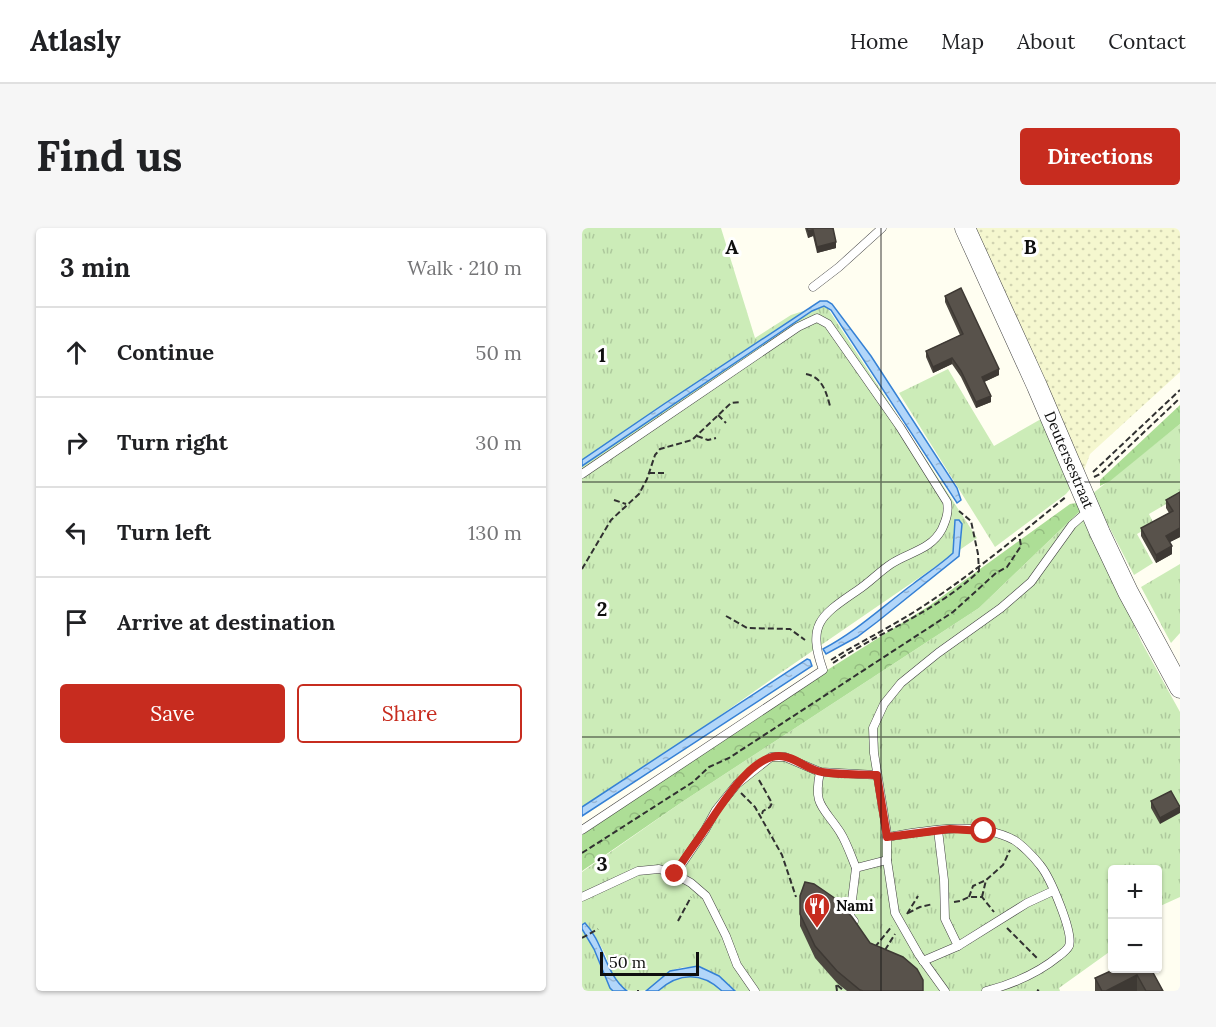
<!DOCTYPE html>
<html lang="en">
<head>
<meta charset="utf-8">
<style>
	:root { --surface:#fff; --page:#f6f6f6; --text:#202124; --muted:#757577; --line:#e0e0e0; --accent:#c72c1f }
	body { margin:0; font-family:Lora,serif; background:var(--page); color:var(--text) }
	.controls { position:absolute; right:18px; bottom:18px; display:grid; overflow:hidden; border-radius:6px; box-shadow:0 2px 4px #0004 }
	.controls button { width:54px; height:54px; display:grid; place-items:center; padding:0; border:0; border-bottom:2px solid var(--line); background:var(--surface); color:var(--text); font:30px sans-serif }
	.scale { position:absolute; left:18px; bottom:15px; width:99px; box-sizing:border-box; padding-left:6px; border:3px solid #0f0f0f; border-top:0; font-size:16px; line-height:21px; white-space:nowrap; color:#0f0f0f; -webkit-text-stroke:4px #fff; paint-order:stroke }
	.stop { position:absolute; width:18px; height:18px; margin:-14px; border:4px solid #c72c1f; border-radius:50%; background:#fff }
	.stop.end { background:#c72c1f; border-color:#fff; box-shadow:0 2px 6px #0008 }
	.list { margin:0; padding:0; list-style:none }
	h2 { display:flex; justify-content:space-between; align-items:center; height:78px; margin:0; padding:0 24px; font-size:26px }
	h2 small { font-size:20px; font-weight:400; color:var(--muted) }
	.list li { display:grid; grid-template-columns:39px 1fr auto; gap:18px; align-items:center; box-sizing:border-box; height:90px; padding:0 24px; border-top:2px solid var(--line) }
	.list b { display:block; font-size:22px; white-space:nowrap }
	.list em { font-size:20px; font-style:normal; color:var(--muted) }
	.actions { display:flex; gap:12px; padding:18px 24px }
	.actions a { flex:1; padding:14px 0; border:2px solid var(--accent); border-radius:6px; text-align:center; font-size:21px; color:var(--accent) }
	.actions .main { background:var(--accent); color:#fff }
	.icon { flex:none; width:33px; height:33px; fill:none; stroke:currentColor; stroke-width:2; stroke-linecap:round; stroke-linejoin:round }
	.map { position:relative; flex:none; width:598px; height:763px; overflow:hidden; border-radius:6px }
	header { display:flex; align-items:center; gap:36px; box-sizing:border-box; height:84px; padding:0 30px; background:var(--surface); border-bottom:2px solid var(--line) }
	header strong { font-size:28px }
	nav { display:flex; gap:33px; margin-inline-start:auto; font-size:21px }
	.intro { display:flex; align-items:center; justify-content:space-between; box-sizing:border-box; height:144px; padding:0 36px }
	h1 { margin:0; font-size:42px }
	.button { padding:15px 27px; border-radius:6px; background:var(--accent); color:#fff; font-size:21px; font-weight:700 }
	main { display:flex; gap:36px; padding:0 36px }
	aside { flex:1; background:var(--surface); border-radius:6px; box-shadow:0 2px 4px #0004 }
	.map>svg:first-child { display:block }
	.farmland { fill:url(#farmland-dots) }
	.grass { fill:url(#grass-tufts) }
	.forest { fill:url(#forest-crowns) }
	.water { fill:url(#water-ripples); stroke:#3581d5; stroke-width:1.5 }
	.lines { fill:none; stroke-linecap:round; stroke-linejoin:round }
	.service-casing { stroke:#424242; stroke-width:9 }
	.tertiary-casing { stroke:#424242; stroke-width:21 }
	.path { stroke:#313131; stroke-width:2; stroke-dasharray:6 3; stroke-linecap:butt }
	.service { stroke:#fff; stroke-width:8 }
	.tertiary { stroke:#fff; stroke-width:20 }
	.wall { fill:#4c4740 }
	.shaded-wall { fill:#3e3934 }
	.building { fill:#58524b; stroke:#3e3934; stroke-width:1.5 }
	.route { stroke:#c72c1f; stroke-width:8 }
	.grid { fill:none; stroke:#0f0f0f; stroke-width:1.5; stroke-opacity:0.55 }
	.labels { text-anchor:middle; stroke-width:6; stroke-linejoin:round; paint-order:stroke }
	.street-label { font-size:15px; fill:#0f0f0f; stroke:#fff }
	.poi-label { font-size:15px; font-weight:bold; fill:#0f0f0f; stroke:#fff; text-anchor:start }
	.grid-label { font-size:20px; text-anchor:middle; font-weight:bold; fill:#0f0f0f; stroke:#fff; stroke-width:6; stroke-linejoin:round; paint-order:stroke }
</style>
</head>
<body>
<header>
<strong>Atlasly</strong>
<nav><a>Home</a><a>Map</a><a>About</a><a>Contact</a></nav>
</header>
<div class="intro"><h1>Find us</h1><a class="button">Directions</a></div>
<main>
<aside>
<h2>3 min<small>Walk · 210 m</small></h2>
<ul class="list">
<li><svg class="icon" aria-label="ahead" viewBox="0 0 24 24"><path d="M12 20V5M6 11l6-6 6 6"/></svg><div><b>Continue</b></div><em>50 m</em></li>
<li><svg class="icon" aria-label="right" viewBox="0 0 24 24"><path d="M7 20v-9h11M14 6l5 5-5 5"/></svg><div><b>Turn right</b></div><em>30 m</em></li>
<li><svg class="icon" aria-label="left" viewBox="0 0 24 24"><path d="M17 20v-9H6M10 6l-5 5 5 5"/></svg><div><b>Turn left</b></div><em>130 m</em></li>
<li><svg class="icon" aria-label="arrive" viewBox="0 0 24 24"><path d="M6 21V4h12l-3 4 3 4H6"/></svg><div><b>Arrive at destination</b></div></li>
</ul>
<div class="actions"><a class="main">Save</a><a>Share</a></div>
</aside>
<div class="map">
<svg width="598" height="763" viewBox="0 0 598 763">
	<defs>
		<pattern id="farmland-dots" width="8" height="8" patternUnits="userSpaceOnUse" patternTransform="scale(1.5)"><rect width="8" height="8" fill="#f5f7cf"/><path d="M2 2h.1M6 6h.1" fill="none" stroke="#d1d3b1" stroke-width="1.8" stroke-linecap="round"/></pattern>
		<pattern id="grass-tufts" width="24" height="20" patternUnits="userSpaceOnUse" patternTransform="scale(1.5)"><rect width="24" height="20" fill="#ccecb8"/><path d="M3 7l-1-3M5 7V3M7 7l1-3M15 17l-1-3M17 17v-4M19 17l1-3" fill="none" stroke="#aec99d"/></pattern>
		<pattern id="forest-crowns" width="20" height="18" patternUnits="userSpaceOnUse" patternTransform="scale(1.5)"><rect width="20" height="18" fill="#adde96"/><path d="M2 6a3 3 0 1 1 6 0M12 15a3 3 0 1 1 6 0" fill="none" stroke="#94bd80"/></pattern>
		<pattern id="water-ripples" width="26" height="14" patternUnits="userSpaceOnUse" patternTransform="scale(1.5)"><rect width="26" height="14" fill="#b2d6f9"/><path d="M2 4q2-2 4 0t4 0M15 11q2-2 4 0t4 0" fill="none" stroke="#98b6d4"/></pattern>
	</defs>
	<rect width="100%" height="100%" fill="#fffef1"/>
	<!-- farmland -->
	<polygon class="farmland" points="388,0 598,0 598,144 508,226 501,245"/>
	<!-- grass -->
	<g class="grass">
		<polygon points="0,0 139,0 173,110 209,87 243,76 395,310 194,448 0,585"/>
		<polygon points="366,141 412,218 459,191 489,260 484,266 413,319 317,165"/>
		<polygon points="598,196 598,268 567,286 572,296 555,306 571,335 552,347 510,266"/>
		<path d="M500 281 560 415 598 484V669L576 679V642H530V722L477 760 478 763H153C137 747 110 731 87 744 79 749 73 758 65 762 60 763 48 763 43 762 29 754 29 739 23 726 17 715 12 704 3 695L0 697V644L100 574 397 380Z"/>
		<polygon points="598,336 598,405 589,415 559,359"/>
		<polygon points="0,701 12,721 22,748 31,763 0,763"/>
		<path d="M99 748C117 747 128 751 140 763H77L85 755Z"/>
	</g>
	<!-- forest -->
	<g class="forest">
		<polygon points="598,177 598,196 528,253 518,258 518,252"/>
		<polygon points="495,275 500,281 397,380 100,574 0,643 0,607 212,463 347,378 488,276"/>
	</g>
	<!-- water -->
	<g class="water">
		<polygon points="238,73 245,73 250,76 289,128 375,260 379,272 375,275 249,82 242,78 230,83 0,238 0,232 82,176"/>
		<path d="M373 292H377L380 296 377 328 295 394 275 409 244 426 241 421C274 404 301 378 331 356 345 345 358 337 371 325Z"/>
		<polygon points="225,431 228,432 230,438 0,588 0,579"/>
		<path d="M3 695C22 715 23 746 45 763H31L28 760 12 721 0 701V697Z"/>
		<path d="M116 738 137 748 153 763H140C120 744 97 744 76 763H64L88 743Z"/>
	</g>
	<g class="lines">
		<!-- service casing -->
		<g class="service-casing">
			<g id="service">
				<polyline points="231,59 257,39 300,0"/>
				<path d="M0 246 216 99 235 90 246 96 318 199 365 274C367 284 364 292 360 301 349 322 327 324 309 336 297 344 288 354 276 362 240 387 224 395 241 442L0 602"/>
				<path d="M238 544C231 578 241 578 258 604 265 615 269 628 274 640L305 632"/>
				<path d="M305 609C344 603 394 592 432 612 440 617 452 629 458 637 468 649 492 705 487 718 485 722 481 725 477 728 455 746 431 756 404 763"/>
				<polyline points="93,646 123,602 134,582 155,556 189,529 203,529 238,544 295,547"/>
				<polyline points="0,669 56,643 77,641 93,646 109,655 124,668 144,708 155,737 173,763"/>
				<polyline points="272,693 268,688 274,640"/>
				<polyline points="376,718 445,675 471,663"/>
				<polyline points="341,733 376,718 363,691 362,652 356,602"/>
				<polyline points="363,763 337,727 313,685 305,632 305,606 292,525 291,500 302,476 319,455 356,425 419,380 449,354 490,297 507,282"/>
			</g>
		</g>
		<!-- tertiary casing -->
		<g class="tertiary-casing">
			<polyline id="tertiary" points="383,0 455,158 518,305 546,364 598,460"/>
		</g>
		<!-- path -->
		<g class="path">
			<path d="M224 146C240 149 244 163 248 178"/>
			<polyline points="136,187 144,195"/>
			<polyline points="115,208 126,212 134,210"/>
			<polyline points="511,244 598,162"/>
			<polyline points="67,245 85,245"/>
			<polyline points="512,249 518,246 598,170"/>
			<polyline points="32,272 44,276"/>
			<polyline points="0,341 29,292 57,266 65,251 73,227 78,221 110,212 149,175 158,174"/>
			<polyline points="144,388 165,400 208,401 223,412"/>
			<path d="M249 432C276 415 305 401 332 384 386 350 436 308 485 268"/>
			<path d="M251 435C299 403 354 384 397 343L396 326 389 293 377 283"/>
			<polyline points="177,552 190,575 188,579 181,583 179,589"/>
			<polyline points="159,565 173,579 200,627 214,669"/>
			<polyline points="0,625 111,554 127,539 147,530 371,384 414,345 425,339 439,318 437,306"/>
			<polyline points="387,669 391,658 402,653"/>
			<polyline points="400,669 404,652 421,637 428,622"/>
			<polyline points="372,674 378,673 387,669 400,669 412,684"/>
			<polyline points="326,685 338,679 351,676"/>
			<polyline points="325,686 336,668"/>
			<polyline points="96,693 109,669"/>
			<polyline points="425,700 455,730"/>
			<polyline points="0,710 16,701"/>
			<polyline points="293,719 310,698"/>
			<polyline points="303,722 313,706"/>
			<polyline points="56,762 56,763"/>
			<polyline points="455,762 457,763"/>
			<polyline points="255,763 254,756 262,763"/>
		</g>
		<!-- service -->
		<use href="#service" class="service"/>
		<!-- tertiary -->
		<use href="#tertiary" class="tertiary"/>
	</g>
	<!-- wall -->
	<g class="wall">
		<polygon points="223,0 251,0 254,20 235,25 231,8 226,10"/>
		<polygon points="363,68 417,147 402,154 409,174 394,180 379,149 370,136 351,145 344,129 344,123 378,107 363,74"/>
		<polygon points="598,264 598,309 588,314 590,326 574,335 559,308 559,300 587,285 584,280 584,272"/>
		<polygon points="589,563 578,596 569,580 569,573"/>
		<polygon points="218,668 288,715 341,763 265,763 255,755 233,730 218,698"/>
		<polygon points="553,742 581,763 513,763 513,750"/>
	</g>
	<!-- shaded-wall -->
	<g class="shaded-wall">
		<polygon points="231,2 231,8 226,10 226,3"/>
		<polygon points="254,14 254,20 235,25 235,19"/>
		<polygon points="370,130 370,136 351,145 351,139"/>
		<polygon points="417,141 417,147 400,155 400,149"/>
		<polygon points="409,168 409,174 394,180 394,174"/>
		<polygon points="598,300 598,309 584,316 584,308"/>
		<polygon points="590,318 590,326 574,335 574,327"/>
		<polygon points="598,579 598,585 578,596 578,590"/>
		<polygon points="555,747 555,763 524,763"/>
	</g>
	<!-- building -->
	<g class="building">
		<polygon points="225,0 251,0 254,14 235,19 231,2 226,3"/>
		<polygon points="379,60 417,141 400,149 409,168 394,174 379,143 370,130 351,139 344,123 381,106 363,68"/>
		<polygon points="598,264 598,300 584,308 590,318 574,327 559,300 591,283 584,272"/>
		<polygon points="589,563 598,579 578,590 569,573"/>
		<polygon points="223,654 232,656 254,671 270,689 288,715 321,729 335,741 341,752 341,763 281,763 278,762 255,743 233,718 218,686 218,668"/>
		<polygon points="533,741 552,741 553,742 556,741 569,741 581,763 564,763 555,747 524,763 520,763 513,750"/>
	</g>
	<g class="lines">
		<!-- route -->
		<path class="route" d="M93 646C101 631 112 618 121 604 136 583 167 528 197 528 213 528 225 542 240 544 258 547 277 546 295 547L305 609 368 601 402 603"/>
	</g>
	<!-- grid -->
	<path class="grid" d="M299 0V763M0 254H598M0 509H598"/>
	<!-- icons -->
	<defs>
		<g id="restaurant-pin" transform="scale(1.35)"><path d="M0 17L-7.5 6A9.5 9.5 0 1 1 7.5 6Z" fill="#c72c1f" stroke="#fff"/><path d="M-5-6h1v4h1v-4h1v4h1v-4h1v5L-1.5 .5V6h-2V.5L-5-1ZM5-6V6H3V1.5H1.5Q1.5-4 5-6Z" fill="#fff"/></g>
	</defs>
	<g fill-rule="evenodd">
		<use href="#restaurant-pin" x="235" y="678"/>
	</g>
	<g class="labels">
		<!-- street labels -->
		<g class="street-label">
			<text transform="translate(487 232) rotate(67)" y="5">Deutersestraat</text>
		</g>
		<!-- poi labels -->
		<g class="poi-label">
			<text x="254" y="683">Nami</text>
		</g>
	</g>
	<g class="grid-label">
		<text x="150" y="26">A</text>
		<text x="448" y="26">B</text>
		<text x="20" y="134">1</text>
		<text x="20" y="388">2</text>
		<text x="20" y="643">3</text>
	</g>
</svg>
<div class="controls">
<button>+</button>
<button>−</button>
</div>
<div class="scale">50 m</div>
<div class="stop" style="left:402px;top:603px"></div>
<div class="stop end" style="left:93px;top:646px"></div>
</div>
</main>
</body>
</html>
